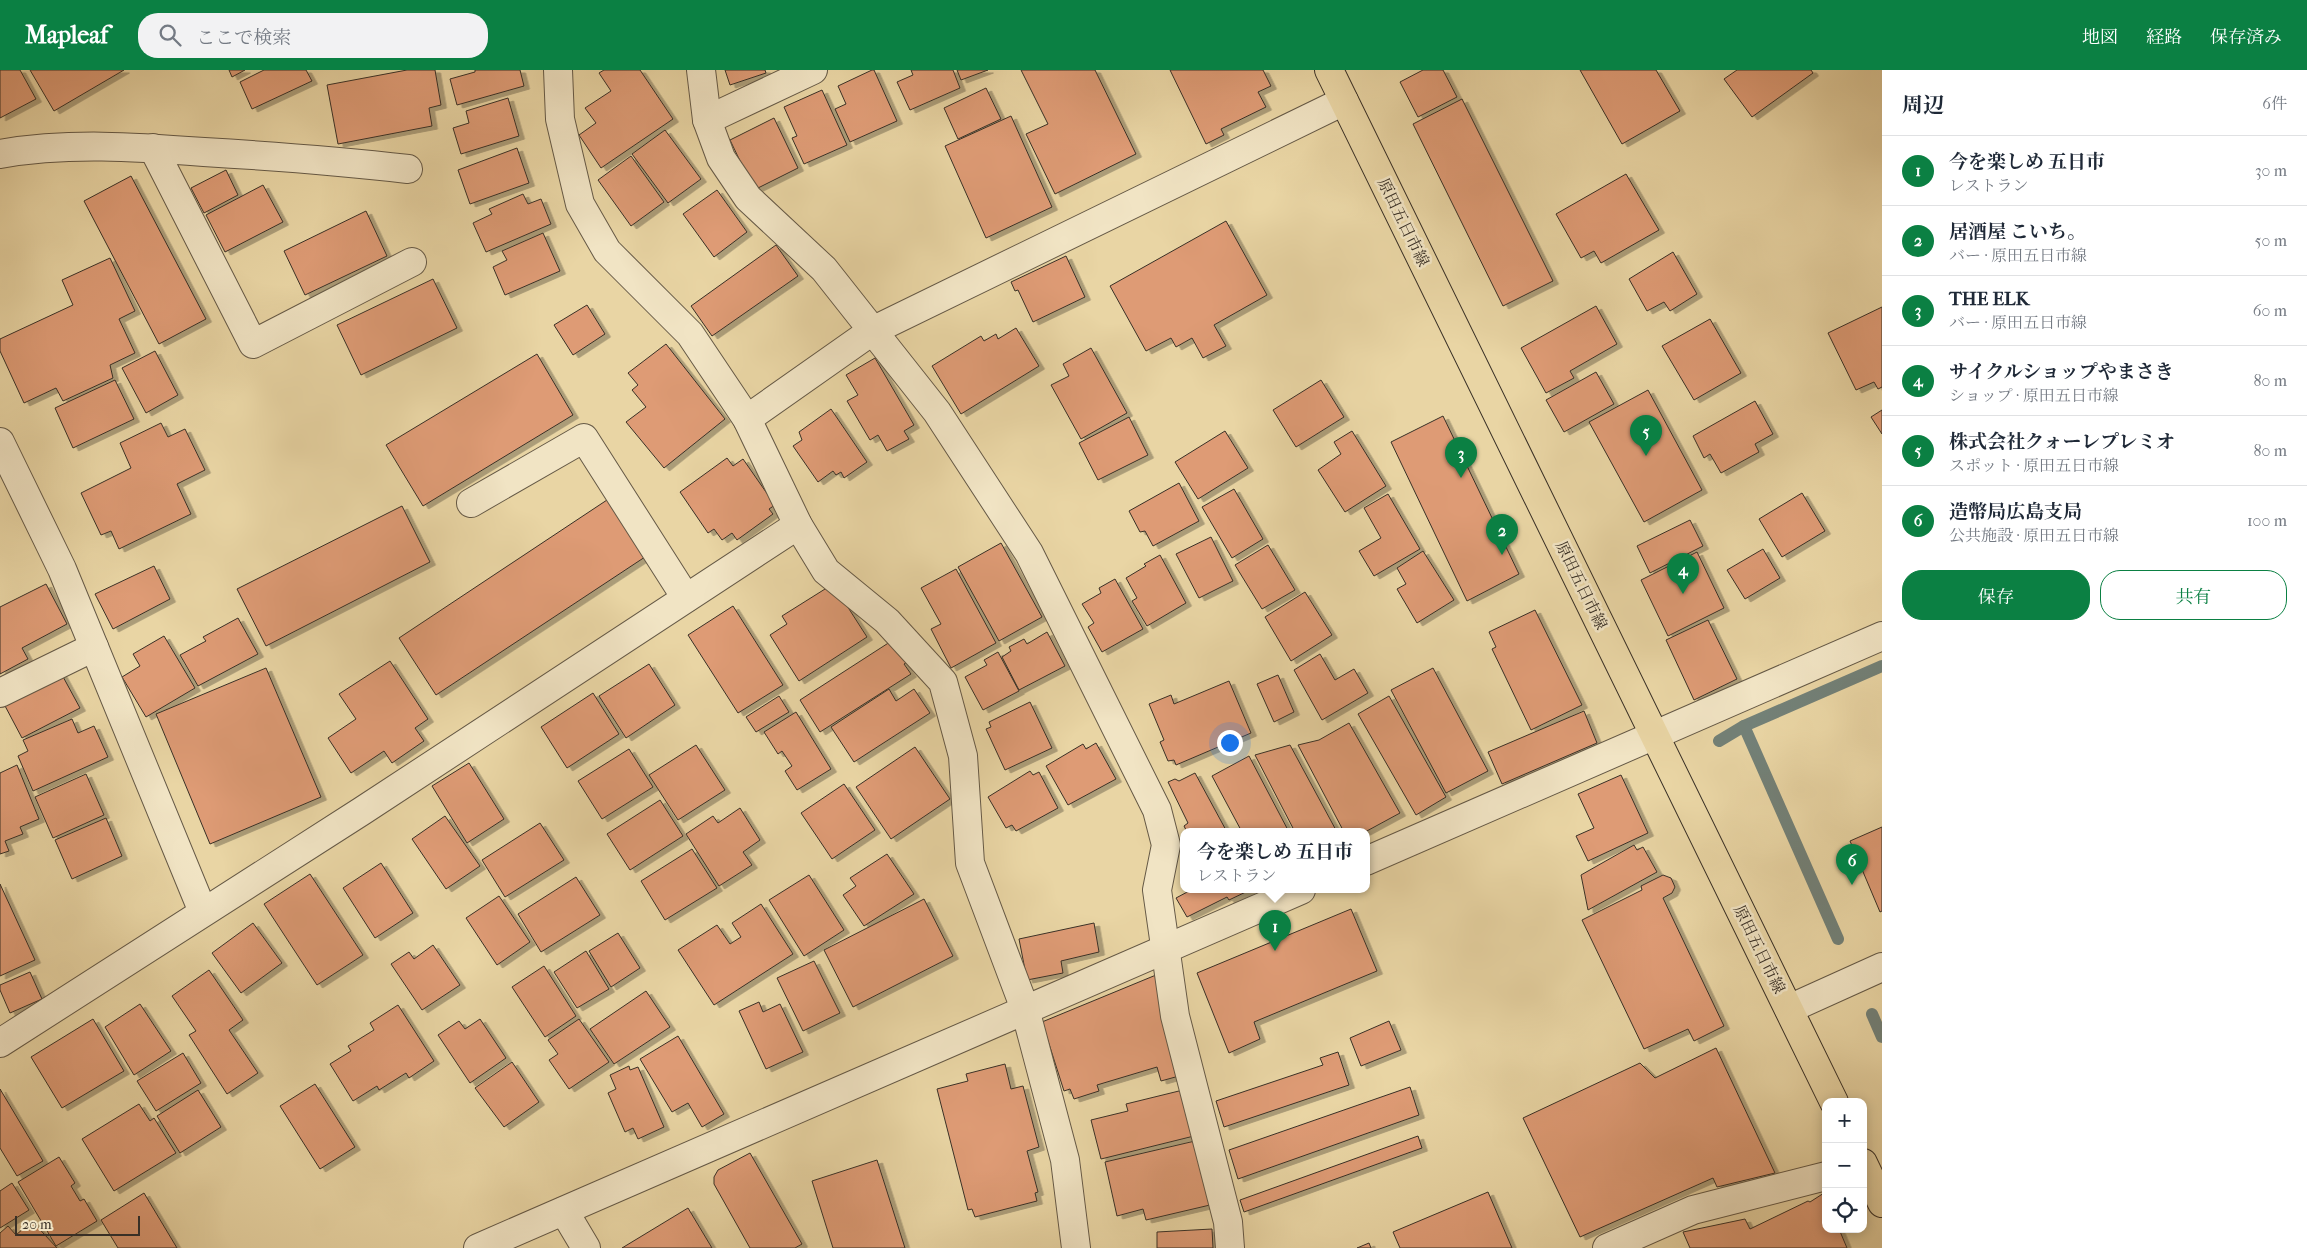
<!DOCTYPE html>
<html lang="ja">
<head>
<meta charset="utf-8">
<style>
	:root { --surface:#fff; --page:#f2f2f3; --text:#1f2937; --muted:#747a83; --line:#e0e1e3; --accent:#0b8043 }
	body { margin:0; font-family:"IM FELL French Canon","Noto Serif JP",serif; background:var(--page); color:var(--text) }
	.controls { position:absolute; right:15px; bottom:15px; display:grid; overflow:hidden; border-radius:10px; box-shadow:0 2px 12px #0003 }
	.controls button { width:45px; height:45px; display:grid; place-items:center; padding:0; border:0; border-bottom:1px solid var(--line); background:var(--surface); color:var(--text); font:25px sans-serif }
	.scale { position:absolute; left:15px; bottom:12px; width:125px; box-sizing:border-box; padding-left:5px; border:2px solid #393026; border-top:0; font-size:14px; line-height:18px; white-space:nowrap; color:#393026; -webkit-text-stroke:4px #f1e4c4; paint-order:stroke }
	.you { position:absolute; left:1229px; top:672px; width:18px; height:18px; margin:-12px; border:4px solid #fff; border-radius:50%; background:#1a73e8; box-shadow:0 0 0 8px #1a73e833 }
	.badge { display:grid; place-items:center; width:32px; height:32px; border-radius:50%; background:var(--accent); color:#fff; font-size:16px; font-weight:700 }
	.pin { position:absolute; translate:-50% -41px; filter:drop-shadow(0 1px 2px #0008) }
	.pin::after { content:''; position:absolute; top:26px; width:18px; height:15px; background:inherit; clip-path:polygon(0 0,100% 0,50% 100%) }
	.popup { position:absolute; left:1180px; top:758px; width:190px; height:65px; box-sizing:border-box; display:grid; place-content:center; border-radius:10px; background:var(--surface); filter:drop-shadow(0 1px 4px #0005); font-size:16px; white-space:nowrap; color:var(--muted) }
	.popup b { font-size:19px; color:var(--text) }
	.popup::after { content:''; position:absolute; left:50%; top:100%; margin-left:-10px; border:10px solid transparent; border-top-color:var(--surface) }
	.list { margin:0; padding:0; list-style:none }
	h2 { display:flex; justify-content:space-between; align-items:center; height:65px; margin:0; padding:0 20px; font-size:21px }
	h2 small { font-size:16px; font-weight:400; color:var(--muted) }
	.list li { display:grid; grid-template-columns:32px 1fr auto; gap:15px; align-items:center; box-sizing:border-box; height:70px; padding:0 20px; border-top:1px solid var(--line) }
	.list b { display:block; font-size:19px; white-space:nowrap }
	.list p { margin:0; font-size:16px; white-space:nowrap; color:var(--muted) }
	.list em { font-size:16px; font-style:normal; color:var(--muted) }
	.actions { display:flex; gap:10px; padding:15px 20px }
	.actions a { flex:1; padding:11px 0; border:1px solid var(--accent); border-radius:20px; text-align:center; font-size:18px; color:var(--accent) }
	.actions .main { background:var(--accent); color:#fff }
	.icon { flex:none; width:28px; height:28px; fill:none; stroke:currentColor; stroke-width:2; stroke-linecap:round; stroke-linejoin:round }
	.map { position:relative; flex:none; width:1882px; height:1178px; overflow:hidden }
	header { display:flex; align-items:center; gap:30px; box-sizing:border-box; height:70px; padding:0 25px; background:var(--accent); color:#fff }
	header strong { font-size:24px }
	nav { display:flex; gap:28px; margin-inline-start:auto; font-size:18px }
	.search { width:350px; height:45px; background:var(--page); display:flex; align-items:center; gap:12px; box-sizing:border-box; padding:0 18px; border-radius:20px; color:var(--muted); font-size:19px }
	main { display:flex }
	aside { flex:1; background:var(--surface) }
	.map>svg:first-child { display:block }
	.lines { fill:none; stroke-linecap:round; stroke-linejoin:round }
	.stream { stroke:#738178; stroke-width:12 }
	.building { fill:#de9b75; stroke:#393026; filter:url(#shadow) }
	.minor-casing { stroke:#655946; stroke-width:30 }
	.major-casing { stroke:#393026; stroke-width:30 }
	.minor { stroke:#f1e4c4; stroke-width:28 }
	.major { stroke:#e9d5a4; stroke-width:28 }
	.labels { text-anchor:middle; stroke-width:5; stroke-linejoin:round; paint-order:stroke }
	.street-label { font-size:16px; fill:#393026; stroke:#f1e4c4 }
</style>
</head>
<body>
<header>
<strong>Mapleaf</strong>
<div class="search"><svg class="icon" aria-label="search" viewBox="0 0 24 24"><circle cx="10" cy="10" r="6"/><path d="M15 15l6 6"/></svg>ここで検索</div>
<nav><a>地図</a><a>経路</a><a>保存済み</a></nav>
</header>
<main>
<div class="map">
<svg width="1882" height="1178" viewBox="0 0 1882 1178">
	<defs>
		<filter id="shadow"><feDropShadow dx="5.5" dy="3" stdDeviation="0" flood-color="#0004"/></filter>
	</defs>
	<rect width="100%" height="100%" fill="#e9d5a4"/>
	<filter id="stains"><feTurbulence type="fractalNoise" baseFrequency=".004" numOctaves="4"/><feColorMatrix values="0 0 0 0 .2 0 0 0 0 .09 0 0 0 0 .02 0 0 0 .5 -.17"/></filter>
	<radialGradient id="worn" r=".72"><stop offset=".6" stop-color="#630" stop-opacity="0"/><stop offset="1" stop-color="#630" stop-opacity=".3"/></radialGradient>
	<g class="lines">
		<!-- stream -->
		<g class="stream">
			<polyline points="1744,656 1882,596"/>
			<polyline points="1719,671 1744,656 1838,869"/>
			<polyline points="1872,944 1882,967"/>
		</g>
	</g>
	<!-- building -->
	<g class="building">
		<polygon points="0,0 20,0 36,29 0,48"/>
		<polygon points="30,0 124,0 54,41"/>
		<polygon points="229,0 245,0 232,7"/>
		<polygon points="264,0 306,0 312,11 252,39 240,12"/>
		<polygon points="407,0 435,0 441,35 429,38 432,56 338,74 327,15"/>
		<polygon points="475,0 520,0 524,16 457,35 450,9 475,2"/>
		<polygon points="604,0 640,0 673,49 601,98 579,65 596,53 585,38 611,21 599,3"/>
		<polygon points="725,0 765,0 766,3 730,15"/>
		<polygon points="872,0 874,0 897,51 850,72 835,39 846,34 838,16"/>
		<polygon points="911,0 953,0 960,18 910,40 897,12 913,5"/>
		<polygon points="957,0 988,0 961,10"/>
		<polygon points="1021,0 1095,0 1136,84 1055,124 1026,64 1048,54"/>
		<polygon points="1170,0 1263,0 1271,16 1258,22 1266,37 1221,59 1224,65 1206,74"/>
		<polygon points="1423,0 1443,0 1457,27 1418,47 1400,12"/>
		<polygon points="1580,0 1656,0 1680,41 1622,74"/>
		<polygon points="1737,0 1811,0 1813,3 1752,47 1724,9"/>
		<polygon points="986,18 1001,49 958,69 944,38"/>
		<polygon points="822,20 847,75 804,94 792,68 797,66 784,37"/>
		<polygon points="508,28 519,66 461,84 453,58 469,53 466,41"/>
		<polygon points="1462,29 1553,211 1503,236 1413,54"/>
		<polygon points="1011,46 1052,137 986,168 945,76"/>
		<polygon points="774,48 798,98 754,120 730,70"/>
		<polygon points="665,60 701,109 668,133 632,84"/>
		<polygon points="517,78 529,113 470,134 458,100"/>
		<polygon points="631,86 664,132 631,156 598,110"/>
		<polygon points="226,100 238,125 204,143 191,118"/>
		<polygon points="1626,104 1659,160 1601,193 1594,181 1581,188 1556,144"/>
		<polygon points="131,106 206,249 159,274 84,131"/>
		<polygon points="263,115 283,152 225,182 206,145"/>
		<polygon points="717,120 747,162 714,187 683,144"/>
		<polygon points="523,124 528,134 541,129 551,154 486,182 473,153 492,144 489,139"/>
		<polygon points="366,141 387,186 305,225 284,181"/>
		<polygon points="1226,151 1267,225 1214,255 1226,276 1203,288 1192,268 1176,277 1171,268 1146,281 1110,216"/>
		<polygon points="543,163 560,201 505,225 493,197 507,190 502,181"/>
		<polygon points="776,175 798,206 712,266 691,236"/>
		<polygon points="1673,182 1697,224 1670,241 1664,232 1647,241 1629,209"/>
		<polygon points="1066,186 1085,227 1033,252 1018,220 1015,221 1011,212"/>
		<polygon points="110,188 135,241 119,249 135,283 110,295 113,308 63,331 56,318 24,333 0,281 0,269 73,235 62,210"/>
		<polygon points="433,209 457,258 361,305 337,255"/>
		<polygon points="587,235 605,264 573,285 554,255"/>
		<polygon points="1596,236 1617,274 1570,301 1574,308 1546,323 1521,278"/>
		<polygon points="1882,237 1882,317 1878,319 1874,312 1856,320 1828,263"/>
		<polygon points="1710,249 1741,303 1694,330 1662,276"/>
		<polygon points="1016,258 1039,296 961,344 932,296 981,266 984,271 996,264 998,269"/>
		<polygon points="666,274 725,349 664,398 626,352 646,337 632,320 638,315 628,303"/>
		<polygon points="1091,278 1127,343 1081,369 1051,315 1069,306 1063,294"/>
		<polygon points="155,281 178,325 146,343 122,298"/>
		<polygon points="537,284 573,345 423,436 386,375"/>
		<polygon points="875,288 914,355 904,361 909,369 887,381 878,365 870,370 847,331 858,325 846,305"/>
		<polygon points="1596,302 1614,334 1564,362 1546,330"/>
		<polygon points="115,310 134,349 73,378 55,338"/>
		<polygon points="1321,310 1344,347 1296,377 1273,340"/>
		<polygon points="1648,320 1702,420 1644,452 1589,352"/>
		<polygon points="1755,331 1773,364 1755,374 1759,382 1721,403 1710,384 1704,388 1693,366"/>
		<polygon points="831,339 867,392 844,408 841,402 836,405 833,401 818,412 793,376 802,370 799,362"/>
		<polygon points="1882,340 1882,364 1871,347"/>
		<polygon points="1443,346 1519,504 1467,531 1391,372"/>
		<polygon points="1129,347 1148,385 1098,410 1079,373"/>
		<polygon points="161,353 168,367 185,359 205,400 177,414 191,444 119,479 111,461 101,465 81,423 131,398 120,373"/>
		<polygon points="1225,361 1248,398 1198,429 1175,392"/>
		<polygon points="1352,361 1386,416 1345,442 1318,400 1341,384 1334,372"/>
		<polygon points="727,388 733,396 743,389 775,435 769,439 773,444 737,470 732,463 722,470 714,459 708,463 680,422"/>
		<polygon points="1179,413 1199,451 1153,476 1145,461 1140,462 1129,441"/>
		<polygon points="1234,419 1263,469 1232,488 1202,437"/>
		<polygon points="1802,423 1825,461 1782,487 1759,449"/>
		<polygon points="1388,424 1420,479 1374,506 1359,481 1381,468 1364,438"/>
		<polygon points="610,428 648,485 436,625 399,568"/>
		<polygon points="402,436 430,492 266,576 237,519"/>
		<polygon points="1690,450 1703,476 1650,503 1637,476"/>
		<polygon points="1211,467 1233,511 1199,528 1176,484"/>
		<polygon points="1001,473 1042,547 999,571 958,497"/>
		<polygon points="1268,475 1295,520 1262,539 1235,495"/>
		<polygon points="1763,479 1780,508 1745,529 1727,500"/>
		<polygon points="1423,481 1454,530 1417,553 1397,519 1406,514 1397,498"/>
		<polygon points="1697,482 1724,538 1668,566 1641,510"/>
		<polygon points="1160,485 1186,533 1147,556 1132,531 1137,528 1126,508 1146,496 1144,494"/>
		<polygon points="154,496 170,529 113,559 95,524"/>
		<polygon points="956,499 996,573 951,598 931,559 941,554 921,518"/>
		<polygon points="1115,509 1143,559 1102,582 1088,557 1094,553 1082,534 1101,523 1099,518"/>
		<polygon points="46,514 67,554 22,578 28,589 0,604 0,537"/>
		<polygon points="833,514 867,567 799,611 770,565 787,554 782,546"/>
		<polygon points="1305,522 1332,565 1291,591 1265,547"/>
		<polygon points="733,536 783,615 738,643 688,565"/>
		<polygon points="1535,540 1582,635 1531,660 1492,579 1496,577 1489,562"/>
		<polygon points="238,548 258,584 198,616 180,585 206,571 203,567"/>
		<polygon points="1708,550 1737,609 1694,630 1666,570"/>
		<polygon points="1047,562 1065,596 1019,620 1002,587 1011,581 1009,577 1024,569 1027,574"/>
		<polygon points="164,566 195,618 146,647 122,607 140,596 133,584"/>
		<polygon points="893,570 907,592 904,594 911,604 820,662 800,630"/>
		<polygon points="998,582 1019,621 983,640 965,607 987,595 984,590"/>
		<polygon points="1320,584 1335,610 1354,599 1368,623 1322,650 1294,600"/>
		<polygon points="390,591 428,649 415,658 424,671 392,693 384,681 351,703 328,668 356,649 339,624"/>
		<polygon points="649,594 675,635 626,668 599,626"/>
		<polygon points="266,598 321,727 210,774 156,644"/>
		<polygon points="1433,598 1488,701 1446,723 1391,620"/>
		<polygon points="61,603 80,638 22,668 4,634"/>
		<polygon points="1278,605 1294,642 1274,652 1257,614"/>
		<polygon points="1229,611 1251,663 1176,695 1174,690 1168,691 1160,672 1164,670 1149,634 1171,625 1174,634"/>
		<polygon points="889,619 896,631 914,619 930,643 854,692 831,657"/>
		<polygon points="593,623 619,664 567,698 541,657"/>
		<polygon points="779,626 789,642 756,662 746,647"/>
		<polygon points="1389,626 1446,727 1416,745 1358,644"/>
		<polygon points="1030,632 1052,678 1005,700 986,659 991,657 989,652"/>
		<polygon points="1584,641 1597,673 1502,714 1488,682"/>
		<polygon points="796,642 831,699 797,720 785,701 792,696 782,681 778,684 764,662"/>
		<polygon points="72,649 78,663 94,656 108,687 33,721 18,686 28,681 23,670"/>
		<polygon points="1349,653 1400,743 1365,762 1344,762 1298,675 1319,670"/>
		<polygon points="1096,673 1116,709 1068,735 1046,696 1083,674 1086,679"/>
		<polygon points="696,675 725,720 678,750 649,705"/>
		<polygon points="1290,675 1337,762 1295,762 1255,685"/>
		<polygon points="915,677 950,729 891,769 856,717"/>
		<polygon points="629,679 653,717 602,749 578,711"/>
		<polygon points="1249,686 1289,762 1242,762 1212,706"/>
		<polygon points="469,693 504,749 467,773 432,716"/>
		<polygon points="17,695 39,749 20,757 23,764 5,771 9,781 0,784 0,703"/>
		<polygon points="1030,701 1033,705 1039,702 1058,738 1016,761 1012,755 1006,758 988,727"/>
		<polygon points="1195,703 1227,762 1187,762 1184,756 1188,753 1168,712 1175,709 1179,711"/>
		<polygon points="86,704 104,745 53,768 35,727"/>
		<polygon points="1621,705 1648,763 1588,791 1576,766 1594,758 1578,724"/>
		<polygon points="844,714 875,760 832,789 801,743"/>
		<polygon points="660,730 683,766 630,800 607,764"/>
		<polygon points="740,738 760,770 743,782 752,795 719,816 686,764 713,746 718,753"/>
		<polygon points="445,746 480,796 446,819 412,769"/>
		<polygon points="106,748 122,786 72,809 55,770"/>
		<polygon points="540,753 564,790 505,827 482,790"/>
		<polygon points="1882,757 1882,841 1880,842 1850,771"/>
		<polygon points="1634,775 1637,780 1643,777 1657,802 1588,840 1581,805"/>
		<polygon points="692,779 717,818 665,850 641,811"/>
		<polygon points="887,784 914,824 864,856 843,825 856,816 850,808"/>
		<polygon points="381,793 413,843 375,868 343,818"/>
		<polygon points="310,804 363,885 317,915 264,834"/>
		<polygon points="809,805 844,860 804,886 769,830"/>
		<polygon points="1663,805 1671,808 1675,817 1672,823 1663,828 1724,956 1694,971 1688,959 1644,979 1582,850 1642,820 1641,816"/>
		<polygon points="576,807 600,845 541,882 518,844"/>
		<polygon points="0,814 35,890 0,906"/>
		<polygon points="1191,820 1250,820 1229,830 1227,827 1187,847 1176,828"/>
		<polygon points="499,826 530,872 497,895 466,848"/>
		<polygon points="924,829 953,886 853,937 824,880"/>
		<polygon points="761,834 793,884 714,935 678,880 717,855 730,874 741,867 732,853"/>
		<polygon points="1351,839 1377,901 1254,952 1260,969 1229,983 1197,903"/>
		<polygon points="253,853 282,893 241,923 212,883"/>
		<polygon points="1094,853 1099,882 1061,891 1063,903 1027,910 1019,869"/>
		<polygon points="618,863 640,898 611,917 589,881"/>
		<polygon points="433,875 460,915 422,940 391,894 409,882 414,889"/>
		<polygon points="586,881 609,919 577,938 554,902"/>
		<polygon points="814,891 840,943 803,961 777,908"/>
		<polygon points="544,896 576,946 545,967 512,917"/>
		<polygon points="209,900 243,950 229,960 258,1003 227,1024 189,965 196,961 172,926"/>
		<polygon points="30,902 42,929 10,943 0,920 0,915"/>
		<polygon points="1156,905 1179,1006 1161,1011 1157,997 1097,1015 1099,1021 1074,1029 1070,1019 1064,1021 1042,952"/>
		<polygon points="646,921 670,957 614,994 590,959"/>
		<polygon points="759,932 763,942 780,934 803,982 766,999 739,941"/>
		<polygon points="140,934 171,981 134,1005 105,957"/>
		<polygon points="398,935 434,991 409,1008 406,1003 379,1020 377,1016 353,1031 330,994 351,981 348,976 374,960 370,953"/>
		<polygon points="93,949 124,1001 62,1038 31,987"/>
		<polygon points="480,949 506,988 470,1013 438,965 459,951 465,959"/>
		<polygon points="579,949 609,992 569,1019 549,990 558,984 548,970"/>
		<polygon points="1389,951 1401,980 1361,996 1350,968"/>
		<polygon points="678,966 724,1044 702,1057 688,1033 672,1042 640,989"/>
		<polygon points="1716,978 1775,1103 1717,1117 1713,1108 1580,1167 1523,1048 1640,993 1655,1008"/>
		<polygon points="1338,982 1349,1015 1224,1057 1216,1031 1323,995 1320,988"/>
		<polygon points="183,983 201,1013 156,1041 137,1011"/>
		<polygon points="512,992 539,1032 504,1057 475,1018"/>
		<polygon points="1005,994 1011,1019 1023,1016 1039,1077 1027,1081 1038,1122 1035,1123 1037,1131 975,1147 972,1139 968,1140 937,1019 968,1011 966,1004"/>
		<polygon points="629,996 630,1000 638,997 664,1057 638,1069 633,1058 625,1062 608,1023 616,1019 610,1005"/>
		<polygon points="315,1014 355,1077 320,1099 280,1036"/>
		<polygon points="1410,1017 1419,1045 1238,1109 1229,1080"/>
		<polygon points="0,1019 43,1091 17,1106 0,1078"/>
		<polygon points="198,1020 221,1057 180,1083 157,1046"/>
		<polygon points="1183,1020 1194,1066 1101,1089 1091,1050 1128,1041 1126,1034"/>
		<polygon points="139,1034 150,1051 154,1048 176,1083 114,1121 82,1069"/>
		<polygon points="1418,1066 1422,1078 1244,1142 1240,1130"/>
		<polygon points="1195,1071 1210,1135 1146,1150 1143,1139 1117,1146 1105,1092"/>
		<polygon points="750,1083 802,1174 795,1178 750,1178 714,1114 714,1107 718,1100"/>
		<polygon points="59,1087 75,1113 71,1116 80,1131 84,1129 97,1151 56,1176 18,1112"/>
		<polygon points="877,1090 905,1178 833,1178 812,1111"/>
		<polygon points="12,1113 29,1140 0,1158 0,1121"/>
		<polygon points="1488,1122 1512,1178 1400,1178 1393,1162"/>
		<polygon points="144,1123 177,1178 118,1178 101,1150"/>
		<polygon points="1824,1123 1826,1159 1839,1159 1847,1178 1690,1178 1683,1162 1745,1149 1750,1159 1808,1131 1810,1132"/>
		<polygon points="688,1138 712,1178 622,1178"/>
		<polygon points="32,1151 57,1178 0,1178 0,1163 8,1156 16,1165"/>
		<polygon points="1212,1159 1213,1178 1157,1178 1157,1162"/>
		<polygon points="1369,1173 1371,1178 1357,1178"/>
	</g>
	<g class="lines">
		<!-- minor casing -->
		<g class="minor-casing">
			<g id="minor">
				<polyline points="558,0 560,49 580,134 607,181 690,264 747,349 798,455 826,501 887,551 943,612 963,686 970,793 1025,939 1065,1090 1076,1178"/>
				<polyline points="701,0 707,50 721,88 748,128 824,199 937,342 1029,483 1157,740 1166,775 1157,820 1175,946 1228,1152 1230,1178"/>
				<polyline points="707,50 813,0"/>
				<polyline points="153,78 253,274 412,192"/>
				<path d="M0 84C67 72 137 77 204 82 272 86 340 91 408 99"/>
				<polyline points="747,349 872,261 1344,31"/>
				<polyline points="0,372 62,499 203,842"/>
				<polyline points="471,433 584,368 686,528"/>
				<polyline points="0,623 94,577"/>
				<polyline points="1366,791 1882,566"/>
				<polyline points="1789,939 1882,897"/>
				<polyline points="0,973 362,741 798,455"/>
				<polyline points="564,1141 586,1178"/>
				<polyline points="478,1178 1301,820"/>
				<polyline points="1607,1178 1693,1140 1826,1106"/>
			</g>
		</g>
		<!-- major casing -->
		<g class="major-casing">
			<g id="major">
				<polyline points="1329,0 1834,1032"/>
				<polyline points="1863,1093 1882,1133"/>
			</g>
		</g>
		<!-- minor -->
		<use href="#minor" class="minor"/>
		<!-- major -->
		<use href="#major" class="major"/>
	</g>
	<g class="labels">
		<!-- street labels -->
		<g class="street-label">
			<text transform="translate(1404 152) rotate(64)" y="6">原田五日市線</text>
			<text transform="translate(1582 515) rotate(64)" y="6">原田五日市線</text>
			<text transform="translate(1760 879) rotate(64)" y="6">原田五日市線</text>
		</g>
	</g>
	<rect width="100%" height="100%" filter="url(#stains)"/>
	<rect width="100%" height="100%" fill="url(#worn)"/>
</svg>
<div class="controls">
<button>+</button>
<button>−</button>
<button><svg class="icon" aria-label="locate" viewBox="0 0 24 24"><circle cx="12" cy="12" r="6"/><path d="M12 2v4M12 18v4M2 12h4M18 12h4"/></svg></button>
</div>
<div class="scale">20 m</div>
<div class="you"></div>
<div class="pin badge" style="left:1275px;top:881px">1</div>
<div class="popup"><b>今を楽しめ 五日市</b>レストラン</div>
<div class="pin badge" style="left:1502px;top:485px">2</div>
<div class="pin badge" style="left:1461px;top:408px">3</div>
<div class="pin badge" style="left:1683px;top:524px">4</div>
<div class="pin badge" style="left:1646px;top:386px">5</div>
<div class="pin badge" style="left:1852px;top:815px">6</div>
</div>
<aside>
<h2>周辺<small>6件</small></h2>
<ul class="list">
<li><span class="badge">1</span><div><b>今を楽しめ 五日市</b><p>レストラン</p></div><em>30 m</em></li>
<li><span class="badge">2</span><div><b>居酒屋 こいち。</b><p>バー · 原田五日市線</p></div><em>50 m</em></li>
<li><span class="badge">3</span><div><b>THE ELK</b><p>バー · 原田五日市線</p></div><em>60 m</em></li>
<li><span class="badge">4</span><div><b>サイクルショップやまさき</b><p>ショップ · 原田五日市線</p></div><em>80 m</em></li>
<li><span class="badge">5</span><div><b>株式会社クォーレプレミオ</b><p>スポット · 原田五日市線</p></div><em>80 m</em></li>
<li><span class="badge">6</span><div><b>造幣局広島支局</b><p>公共施設 · 原田五日市線</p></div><em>100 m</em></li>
</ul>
<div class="actions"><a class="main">保存</a><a>共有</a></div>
</aside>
</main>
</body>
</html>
